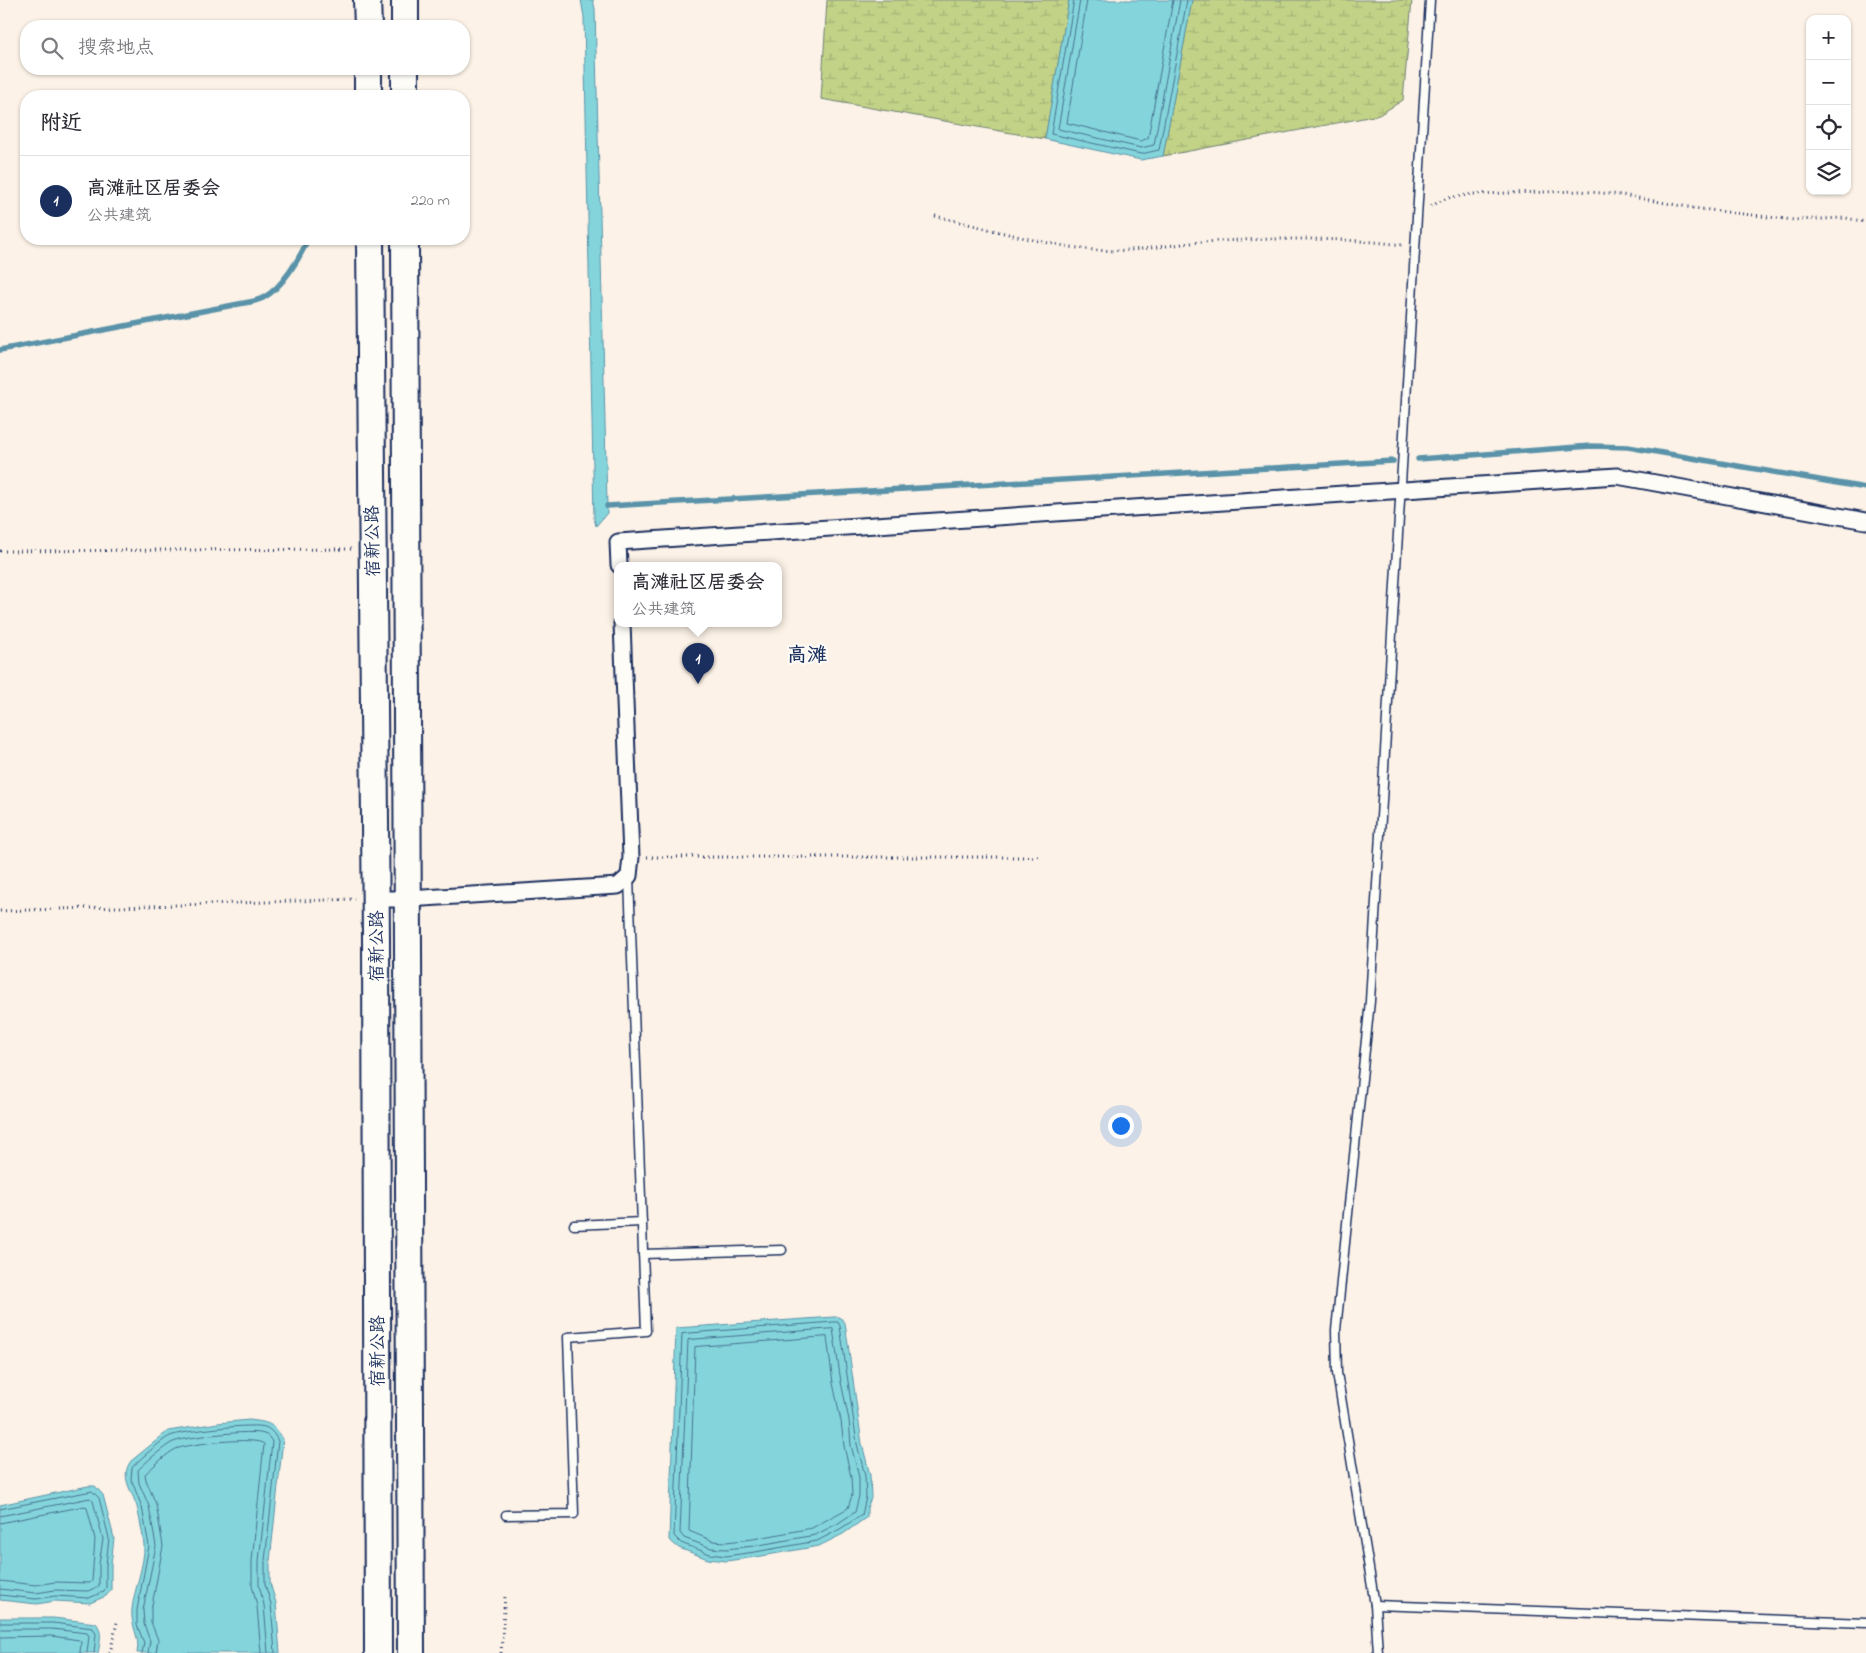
<!DOCTYPE html>
<html lang="zh">
<head>
<meta charset="utf-8">
<style>
	:root { --surface:#fff; --page:#f7f7f7; --text:#2b2b33; --muted:#7c7c81; --line:#e1e1e2; --accent:#1b2f5e }
	body { margin:0; font-family:"Indie Flower","LXGW WenKai TC",sans-serif; background:var(--page); color:var(--text) }
	.controls { position:absolute; right:15px; top:15px; display:grid; overflow:hidden; border-radius:10px; box-shadow:0 1px 4px #0004 }
	.controls button { width:45px; height:45px; display:grid; place-items:center; padding:0; border:0; border-bottom:1px solid var(--line); background:var(--surface); color:var(--text); font:25px sans-serif }
	.you { position:absolute; left:1120px; top:1125px; width:18px; height:18px; margin:-12px; border:4px solid #fff; border-radius:50%; background:#1a73e8; box-shadow:0 0 0 8px #1a73e833 }
	.badge { display:grid; place-items:center; width:32px; height:32px; border-radius:50%; background:var(--accent); color:#fff; font-size:16px; font-weight:700 }
	.pin { position:absolute; translate:-50% -41px; filter:drop-shadow(0 1px 2px #0008) }
	.pin::after { content:''; position:absolute; top:26px; width:18px; height:15px; background:inherit; clip-path:polygon(0 0,100% 0,50% 100%) }
	.popup { position:absolute; left:614px; top:562px; width:168px; height:65px; box-sizing:border-box; display:grid; place-content:center; border-radius:10px; background:var(--surface); filter:drop-shadow(0 1px 4px #0005); font-size:16px; white-space:nowrap; color:var(--muted) }
	.popup b { font-size:19px; color:var(--text) }
	.popup::after { content:''; position:absolute; left:50%; top:100%; margin-left:-10px; border:10px solid transparent; border-top-color:var(--surface) }
	.list { margin:0; padding:0; list-style:none }
	h2 { display:flex; justify-content:space-between; align-items:center; height:65px; margin:0; padding:0 20px; font-size:21px }
	h2 small { font-size:16px; font-weight:400; color:var(--muted) }
	.list li { display:grid; grid-template-columns:32px 1fr auto; gap:15px; align-items:center; box-sizing:border-box; height:90px; padding:0 20px; border-top:1px solid var(--line) }
	.list b { display:block; font-size:19px; white-space:nowrap }
	.list p { margin:0; font-size:16px; white-space:nowrap; color:var(--muted) }
	.list em { font-size:16px; font-style:normal; color:var(--muted) }
	.icon { flex:none; width:28px; height:28px; fill:none; stroke:currentColor; stroke-width:2; stroke-linecap:round; stroke-linejoin:round }
	.map { position:relative; flex:none; width:1866px; height:1653px; overflow:hidden }
	.search { position:absolute; background:var(--surface); box-shadow:0 1px 4px #0004; left:20px; top:20px; width:450px; height:55px; display:flex; align-items:center; gap:12px; box-sizing:border-box; padding:0 18px; border-radius:20px; color:var(--muted); font-size:19px }
	.panel { position:absolute; background:var(--surface); box-shadow:0 1px 4px #0004; left:20px; top:90px; width:450px; height:155px; border-radius:20px }
	.map>svg:first-child { display:block }
	.wetland { fill:url(#wetland-marsh); stroke:#6e8072 }
	.water { fill:#84d5db; stroke:#5a93a9 }
	.lines { fill:none; stroke-linecap:round; stroke-linejoin:round }
	.shore { stroke:#457190; stroke-width:1 }
	.stream { stroke:#5a93a9; stroke-width:5.5 }
	.lane-casing { stroke:#1b2f5e; stroke-width:11 }
	.street-casing { stroke:#1b2f5e; stroke-width:19 }
	.highway-casing { stroke:#1b2f5e; stroke-width:30 }
	.path { stroke:#1b2f5e; stroke-width:3; stroke-dasharray:1 4; stroke-linecap:butt }
	.lane { stroke:#fdfcf7; stroke-width:8 }
	.street { stroke:#fdfcf7; stroke-width:15 }
	.highway { stroke:#fdfcf7; stroke-width:26 }
	.labels { text-anchor:middle; stroke-width:4; stroke-linejoin:round; paint-order:stroke }
	.street-label { font-size:18px; fill:#1b2f5e; stroke:#fdfcf7 }
	.quarter-label { font-size:20px; font-weight:bold; fill:#1b2f5e; stroke:#fdfcf7 }
</style>
</head>
<body>
<div class="map">
<svg width="1866" height="1653" viewBox="0 0 1866 1653">
	<defs>
		<pattern id="wetland-marsh" width="20" height="14" patternUnits="userSpaceOnUse" patternTransform="scale(1.25)"><rect width="20" height="14" fill="#c2d287"/><path d="M1 5h8M5 5V1M11 12h8M15 12V8" fill="none" stroke="#a6b577"/></pattern>
	</defs>
	<rect width="100%" height="100%" fill="#fcf2e7"/>
	<filter id="ink" filterUnits="userSpaceOnUse"><feTurbulence type="fractalNoise" baseFrequency=".02" numOctaves="2"/><feDisplacementMap in="SourceGraphic" scale="10" xChannelSelector="R" yChannelSelector="G"/><feConvolveMatrix kernelMatrix="1 2 1 2 8 2 1 2 1" color-interpolation-filters="sRGB"/></filter>
	<g filter="url(#ink)">
		<!-- wetland -->
		<g class="wetland">
			<polygon points="827,0 1069,0 1045,139 821,99"/>
			<polygon points="1192,0 1412,0 1403,100 1379,115 1163,156"/>
		</g>
		<!-- water -->
		<g class="water">
			<polygon points="581,0 593,0 595,9 607,506 607,513 596,526 594,518 584,17"/>
			<polygon points="1069,0 1192,0 1163,156 1141,160 1045,139"/>
			<polygon points="834,1317 840,1317 845,1323 862,1444 870,1475 871,1498 867,1508 867,1517 843,1534 819,1546 756,1557 726,1561 708,1559 679,1548 669,1540 676,1328"/>
			<path d="M249 1420C267 1422 274 1423 283 1439L270 1561V1583L276 1603 280 1653H137C141 1637 130 1627 132 1609 134 1590 145 1564 144 1545 143 1534 140 1522 138 1511 135 1494 118 1478 131 1461L168 1431 218 1423Z"/>
			<polygon points="88,1486 95,1486 103,1495 114,1538 111,1565 111,1590 106,1596 90,1603 55,1601 37,1604 0,1600 0,1505"/>
			<path d="M0 1618H53L96 1623C103 1631 100 1643 98 1653H0Z"/>
		</g>
		<g class="lines">
			<!-- shore -->
			<g class="shore">
				<polyline points="1074,0 1051,134 1141,154 1159,150 1187,0"/>
				<polyline points="1080,0 1058,129 1141,148 1154,145 1180,0"/>
				<polyline points="1087,0 1067,123 1141,141 1148,138 1173,0"/>
				<polygon points="834,1322 838,1322 840,1326 857,1444 865,1476 866,1497 862,1515 840,1529 817,1541 755,1552 726,1556 710,1554 681,1543 674,1536 682,1334"/>
				<polygon points="833,1329 841,1382 849,1420 851,1445 859,1477 859,1496 855,1512 837,1524 815,1535 754,1546 726,1549 711,1548 684,1538 680,1533 688,1340"/>
				<polygon points="827,1337 833,1383 841,1421 844,1446 851,1477 852,1495 848,1508 812,1528 753,1539 726,1542 713,1541 689,1531 695,1347"/>
				<polyline points="0,1509 92,1491 99,1498 109,1538 106,1565 106,1588 103,1592 89,1598 55,1596 36,1599 0,1595"/>
				<polyline points="0,1516 90,1498 93,1501 103,1539 99,1564 99,1586 88,1591 55,1590 36,1593 0,1589"/>
				<polyline points="0,1523 85,1506 87,1508 95,1539 92,1581 90,1583 55,1582 36,1585 0,1581"/>
				<polyline points="0,1623 53,1623 93,1628 96,1634 94,1653"/>
				<polyline points="0,1629 52,1629 87,1633 89,1636 87,1653"/>
				<polyline points="0,1637 52,1636 79,1640 81,1642 80,1653"/>
				<path d="M142 1653 144 1643 137 1625V1610L149 1546 142 1507 131 1479 132 1468C136 1462 163 1439 170 1436 181 1431 254 1423 265 1427 272 1430 275 1435 278 1441L265 1561V1584L271 1604 275 1653"/>
				<path d="M148 1653 150 1641 144 1624 143 1610 156 1546 149 1506 139 1483 138 1470C147 1461 160 1450 171 1443 181 1437 253 1429 264 1434 268 1435 270 1438 272 1442L259 1561V1585L264 1605 268 1653"/>
				<path d="M156 1653 158 1640 151 1622V1611L163 1546 156 1504 146 1480 145 1474C153 1467 167 1453 176 1449 187 1444 256 1436 264 1444L252 1561V1585L257 1606 261 1653"/>
			</g>
			<!-- stream -->
			<g class="stream">
				<path d="M0 350 244 303C250 302 257 301 263 298 282 288 300 258 308 239"/>
				<polyline points="1418,459 1591,446 1628,447 1866,488"/>
				<polyline points="607,506 1393,461"/>
			</g>
			<!-- lane casing -->
			<g class="lane-casing">
				<g id="lane">
					<polyline points="574,1225 642,1222"/>
					<polyline points="643,1254 782,1250"/>
					<polyline points="506,1515 574,1514 568,1337 646,1331 629,878"/>
					<polyline points="1375,1605 1866,1623"/>
					<polyline points="1378,1653 1375,1605 1337,1373 1336,1330 1370,1001 1430,0"/>
				</g>
			</g>
			<!-- street casing -->
			<g class="street-casing">
				<g id="street">
					<polyline points="619,565 618,542 1617,476 1866,521"/>
					<polyline points="375,899 408,899 618,886 629,876 631,857 622,623"/>
				</g>
			</g>
			<!-- highway casing -->
			<g class="highway-casing">
				<g id="highway">
					<polyline points="367,0 368,26"/>
					<polyline points="405,0 405,26"/>
					<polyline points="368,69 368,96"/>
					<polyline points="405,69 405,96"/>
					<polyline points="370,239 376,938 378,1653"/>
					<polyline points="405,239 411,1653"/>
				</g>
			</g>
			<!-- path -->
			<g class="path">
				<polyline points="1431,206 1447,198 1473,194 1580,191 1622,195 1693,208 1794,220 1846,218 1866,222"/>
				<path d="M935 216C988 228 1042 245 1095 250 1131 253 1166 245 1201 242 1268 238 1336 237 1403 245"/>
				<polyline points="0,551 352,549"/>
				<polyline points="647,857 1042,857"/>
				<polyline points="0,911 355,899"/>
				<polyline points="110,1653 117,1622"/>
				<polyline points="501,1653 505,1596"/>
			</g>
			<!-- lane -->
			<use href="#lane" class="lane"/>
			<!-- street -->
			<use href="#street" class="street"/>
			<!-- highway -->
			<use href="#highway" class="highway"/>
		</g>
	</g>
	<g class="labels">
		<!-- street labels -->
		<g class="street-label">
			<text transform="translate(372 541) rotate(-91)" y="6">宿新公路</text>
			<text transform="translate(376 946) rotate(-90)" y="6">宿新公路</text>
			<text transform="translate(377 1351) rotate(-90)" y="6">宿新公路</text>
		</g>
		<!-- quarter labels -->
		<g class="quarter-label">
			<text x="807" y="661">高滩</text>
		</g>
	</g>
</svg>
<div class="controls">
<button>+</button>
<button>−</button>
<button><svg class="icon" aria-label="locate" viewBox="0 0 24 24"><circle cx="12" cy="12" r="6"/><path d="M12 2v4M12 18v4M2 12h4M18 12h4"/></svg></button>
<button><svg class="icon" aria-label="layers" viewBox="0 0 24 24"><path d="M12 4l9 5-9 5-9-5zM3 14l9 5 9-5"/></svg></button>
</div>
<div class="you"></div>
<div class="pin badge" style="left:698px;top:684px">1</div>
<div class="popup"><b>高滩社区居委会</b>公共建筑</div>
<div class="search"><svg class="icon" aria-label="search" viewBox="0 0 24 24"><circle cx="10" cy="10" r="6"/><path d="M15 15l6 6"/></svg>搜索地点</div>
<section class="panel">
<h2>附近<small></small></h2>
<ul class="list">
<li><span class="badge">1</span><div><b>高滩社区居委会</b><p>公共建筑</p></div><em>220 m</em></li>
</ul>
</section>
</div>
</body>
</html>
